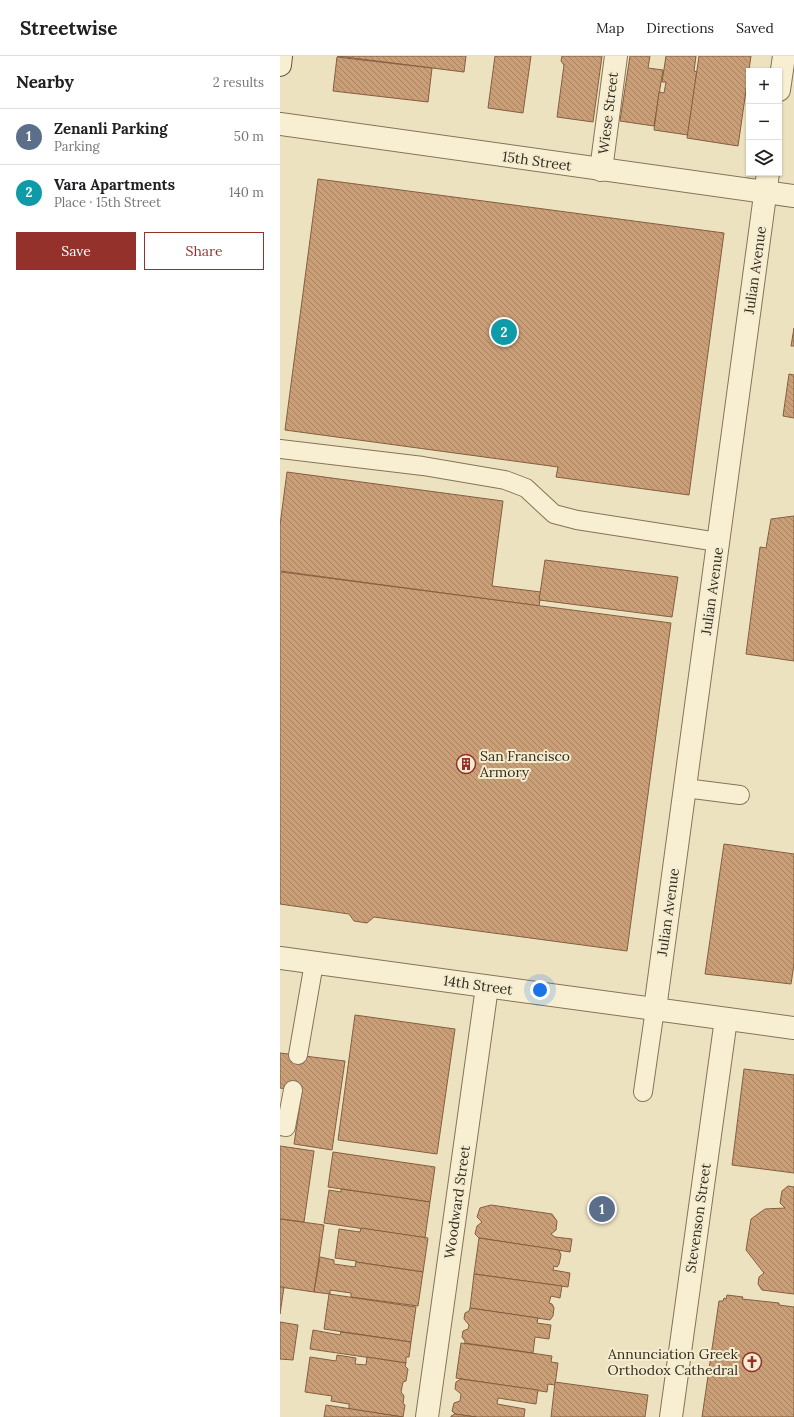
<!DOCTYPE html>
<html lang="en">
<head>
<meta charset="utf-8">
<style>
	:root { --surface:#fff; --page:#f2f2f2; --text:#202124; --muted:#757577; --line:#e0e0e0; --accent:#93312a }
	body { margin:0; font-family:Lora,serif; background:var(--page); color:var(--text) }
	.controls { position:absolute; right:12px; top:12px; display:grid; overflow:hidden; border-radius:0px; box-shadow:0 1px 3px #0004 }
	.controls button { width:36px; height:36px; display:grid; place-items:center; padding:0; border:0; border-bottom:1px solid var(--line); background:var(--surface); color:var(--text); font:20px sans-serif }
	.you { position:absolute; left:260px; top:934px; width:14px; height:14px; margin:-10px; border:3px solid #fff; border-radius:50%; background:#1a73e8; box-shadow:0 0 0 6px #1a73e833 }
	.badge { display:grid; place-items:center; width:26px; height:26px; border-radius:50%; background:var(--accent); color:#fff; font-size:13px; font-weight:700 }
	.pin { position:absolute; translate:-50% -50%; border:2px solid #fff; box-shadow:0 1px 4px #0006 }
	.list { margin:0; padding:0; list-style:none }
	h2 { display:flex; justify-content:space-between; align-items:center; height:52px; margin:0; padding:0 16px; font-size:17px }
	h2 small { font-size:13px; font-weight:400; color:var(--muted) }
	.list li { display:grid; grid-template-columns:26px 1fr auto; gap:12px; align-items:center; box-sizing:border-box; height:56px; padding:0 16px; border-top:1px solid var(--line) }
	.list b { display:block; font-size:15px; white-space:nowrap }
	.list p { margin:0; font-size:13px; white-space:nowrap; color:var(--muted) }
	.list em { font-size:13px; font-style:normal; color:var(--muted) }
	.actions { display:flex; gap:8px; padding:12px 16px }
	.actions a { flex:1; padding:9px 0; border:1px solid var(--accent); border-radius:0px; text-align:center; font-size:14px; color:var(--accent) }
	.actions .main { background:var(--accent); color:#fff }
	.icon { flex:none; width:22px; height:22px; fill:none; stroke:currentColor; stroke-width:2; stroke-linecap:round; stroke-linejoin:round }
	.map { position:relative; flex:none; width:514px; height:1361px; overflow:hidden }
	header { display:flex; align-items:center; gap:24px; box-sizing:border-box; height:56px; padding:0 20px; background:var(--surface); border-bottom:1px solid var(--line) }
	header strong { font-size:19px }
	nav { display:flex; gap:22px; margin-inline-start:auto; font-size:14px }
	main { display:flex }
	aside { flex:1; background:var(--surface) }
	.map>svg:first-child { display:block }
	.building { fill:url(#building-back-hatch); stroke:#845f3f }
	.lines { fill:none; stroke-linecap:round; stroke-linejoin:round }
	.service-casing { stroke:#857359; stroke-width:20 }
	.minor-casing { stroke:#857359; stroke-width:24 }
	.secondary-casing { stroke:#67553c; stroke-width:24 }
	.service { stroke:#f8efd3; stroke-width:18 }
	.minor { stroke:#f8efd3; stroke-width:22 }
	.secondary { stroke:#f8efd3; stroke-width:22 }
	.labels { text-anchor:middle; stroke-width:4; stroke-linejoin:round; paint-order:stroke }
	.street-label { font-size:14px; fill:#352a1d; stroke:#f4ecd0 }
	.poi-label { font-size:14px; fill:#352a1d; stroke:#f4ecd0; text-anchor:start }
</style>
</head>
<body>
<header>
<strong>Streetwise</strong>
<nav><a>Map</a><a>Directions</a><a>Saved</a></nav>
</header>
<main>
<aside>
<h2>Nearby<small>2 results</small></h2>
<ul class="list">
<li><span class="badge" style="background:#5c6f8a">1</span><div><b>Zenanli Parking</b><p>Parking</p></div><em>50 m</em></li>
<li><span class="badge" style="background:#0f9aa8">2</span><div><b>Vara Apartments</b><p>Place · 15th Street</p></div><em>140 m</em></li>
</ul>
<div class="actions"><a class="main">Save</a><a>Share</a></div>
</aside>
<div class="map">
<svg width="514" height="1361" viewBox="0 0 514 1361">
	<defs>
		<pattern id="building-back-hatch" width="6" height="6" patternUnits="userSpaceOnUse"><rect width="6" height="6" fill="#ca9f77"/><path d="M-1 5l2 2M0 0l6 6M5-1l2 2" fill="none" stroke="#a58261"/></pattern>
	</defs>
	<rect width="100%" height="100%" fill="#ede2c0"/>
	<!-- building -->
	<g class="building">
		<polygon points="57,0 186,0 184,16"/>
		<polygon points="215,0 251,0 243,57 208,52"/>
		<polygon points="282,0 322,0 313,66 277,61 284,9 281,5"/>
		<polygon points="350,0 370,0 368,12 383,14 374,70 340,65"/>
		<polygon points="386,0 416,0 414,15 417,16 408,79 374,74 379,36 384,37 386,26 382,26"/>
		<polygon points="419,0 471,0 458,90 407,82"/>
		<polygon points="57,1 152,12 148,46 53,35"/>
		<polygon points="38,123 444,177 409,439 276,421 278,411 5,374"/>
		<polygon points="514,272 514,290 511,290"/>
		<polygon points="509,318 514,319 514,362 503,360"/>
		<polygon points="7,416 223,445 212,530 261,536 259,550 0,515 0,469"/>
		<polygon points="514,460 514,605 466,598 480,491 486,492 491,463"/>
		<polygon points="265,504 398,521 392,561 259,544"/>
		<polygon points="2,516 391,567 347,895 94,861 87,867 74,865 69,858 0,848 0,517"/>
		<polygon points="444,788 514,798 514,908 511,928 425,918"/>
		<polygon points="75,959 175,973 157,1098 58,1084"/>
		<polygon points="0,997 65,1005 52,1094 14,1088 22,1035 0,1032"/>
		<polygon points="464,1013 514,1019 514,1117 452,1109"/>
		<polygon points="0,1090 34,1095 24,1166 0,1163"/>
		<polygon points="53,1096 155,1111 150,1146 48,1131"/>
		<polygon points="508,1130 514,1131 514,1238 482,1234 478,1228 479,1221 484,1217 466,1194 471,1163 485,1153 505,1152 500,1147 502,1135"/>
		<polygon points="61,1133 150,1146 145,1182 44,1167 49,1134 61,1136"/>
		<polygon points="211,1149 272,1158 277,1165 276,1174 271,1178 275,1181 292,1183 290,1196 199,1182 195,1178 197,1170 202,1166 197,1161 200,1152"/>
		<polygon points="0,1163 44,1169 34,1236 0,1231"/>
		<polygon points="81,1172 148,1182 143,1216 76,1206 76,1205 55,1202 59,1173 80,1176"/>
		<polygon points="199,1182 279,1194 281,1199 279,1208 277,1211 274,1210 273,1214 290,1217 288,1231 194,1218"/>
		<polygon points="40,1201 54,1204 54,1208 75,1211 76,1206 143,1216 138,1250 71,1241 71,1237 50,1234 50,1238 34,1236"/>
		<polygon points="194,1218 282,1230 280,1242 271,1240 269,1247 272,1248 274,1252 273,1260 270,1264 190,1252"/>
		<polygon points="0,1231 4,1231 0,1258"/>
		<polygon points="49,1238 136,1251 131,1286 44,1273"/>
		<polygon points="447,1239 463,1241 462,1243 499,1247 499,1249 514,1251 514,1361 422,1361 439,1245 443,1245 444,1242 446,1243"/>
		<polygon points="190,1252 258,1262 257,1267 271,1269 269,1283 255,1281 253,1297 185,1287 185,1285 182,1281 183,1275 188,1273 189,1269 184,1263 185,1257 189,1255"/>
		<polygon points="0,1266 18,1269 13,1304 0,1303"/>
		<polygon points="33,1274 60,1279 61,1276 131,1286 129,1301 126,1301 126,1307 30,1293"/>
		<polygon points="181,1287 272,1300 271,1306 278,1307 275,1329 268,1328 267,1336 176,1322"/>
		<polygon points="57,1299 76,1302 75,1308 86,1309 87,1301 126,1307 125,1310 128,1313 126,1325 123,1326 121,1336 124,1340 123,1348 125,1349 123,1361 69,1353 69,1348 51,1345 52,1340 25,1336 30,1301 56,1305"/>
		<polygon points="181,1323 258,1334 256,1348 218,1342 217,1348 245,1353 244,1361 196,1361 175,1358 172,1355 174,1347 180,1345 181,1338 175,1333 176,1326"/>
		<polygon points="275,1326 368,1339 365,1361 271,1361"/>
		<polygon points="46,1349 123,1361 44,1361"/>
		<polygon points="175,1358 196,1361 171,1361 171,1360"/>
	</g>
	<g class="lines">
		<!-- service casing -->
		<g class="service-casing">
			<g id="service">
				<polyline points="0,393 143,410 225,424 246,432 274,458 297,464 438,486"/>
				<polyline points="405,732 460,739"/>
				<polyline points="18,999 34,907"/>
				<polyline points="363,1036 375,953"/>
				<polyline points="0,1070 6,1071 13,1034"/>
			</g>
		</g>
		<!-- minor casing -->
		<g class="minor-casing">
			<g id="minor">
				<polyline points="499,34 504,0"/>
				<polyline points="0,68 514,140"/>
				<polyline points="321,114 336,0"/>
				<polyline points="0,902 514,972"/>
				<polyline points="375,953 488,117"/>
				<polyline points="147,1361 207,931"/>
				<polyline points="391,1361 446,963"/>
			</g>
		</g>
		<!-- secondary casing -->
		<g class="secondary-casing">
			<polyline id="secondary" points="0,9 1,0"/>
		</g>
		<!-- service -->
		<use href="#service" class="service"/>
		<!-- minor -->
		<use href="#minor" class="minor"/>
		<!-- secondary -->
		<use href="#secondary" class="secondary"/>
	</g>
	<!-- icons -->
	<defs>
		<g id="building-ring" transform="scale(1)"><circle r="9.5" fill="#f4ecd0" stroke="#93312a" stroke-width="1.5"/><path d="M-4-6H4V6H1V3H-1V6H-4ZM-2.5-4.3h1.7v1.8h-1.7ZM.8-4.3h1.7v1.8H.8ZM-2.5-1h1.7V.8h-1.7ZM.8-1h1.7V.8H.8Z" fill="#93312a"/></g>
		<g id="church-ring" transform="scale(1)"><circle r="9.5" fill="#f4ecd0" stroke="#93312a" stroke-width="1.5"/><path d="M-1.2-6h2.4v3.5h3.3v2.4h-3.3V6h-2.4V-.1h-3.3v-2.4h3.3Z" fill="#93312a"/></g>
	</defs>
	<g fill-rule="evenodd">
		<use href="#building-ring" x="186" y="708"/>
		<use href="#church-ring" x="472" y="1306"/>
	</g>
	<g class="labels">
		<!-- street labels -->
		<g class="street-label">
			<text transform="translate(328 57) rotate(-83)" y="5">Wiese Street</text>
			<text transform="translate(257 105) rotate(8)" y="5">15th Street</text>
			<text transform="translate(475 214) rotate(-82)" y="5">Julian Avenue</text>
			<text transform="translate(432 535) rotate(-82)" y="5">Julian Avenue</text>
			<text transform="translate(388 856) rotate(-82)" y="5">Julian Avenue</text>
			<text transform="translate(198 929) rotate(8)" y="5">14th Street</text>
			<text transform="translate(177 1146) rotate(-82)" y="5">Woodward Street</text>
			<text transform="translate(418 1162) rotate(-82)" y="5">Stevenson Street</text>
		</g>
		<!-- poi labels -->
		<g class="poi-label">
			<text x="200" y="705">San Francisco<tspan x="200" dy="16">Armory</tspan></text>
			<text x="458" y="1303" text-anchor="end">Annunciation Greek<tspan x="458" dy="16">Orthodox Cathedral</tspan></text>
		</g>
	</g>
</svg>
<div class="controls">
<button>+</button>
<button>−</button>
<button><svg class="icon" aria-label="layers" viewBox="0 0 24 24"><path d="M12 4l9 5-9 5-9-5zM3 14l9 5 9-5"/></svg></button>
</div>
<div class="you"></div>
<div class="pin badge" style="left:322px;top:1153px;background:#5c6f8a">1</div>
<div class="pin badge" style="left:224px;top:276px;background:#0f9aa8">2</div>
</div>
</main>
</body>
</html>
